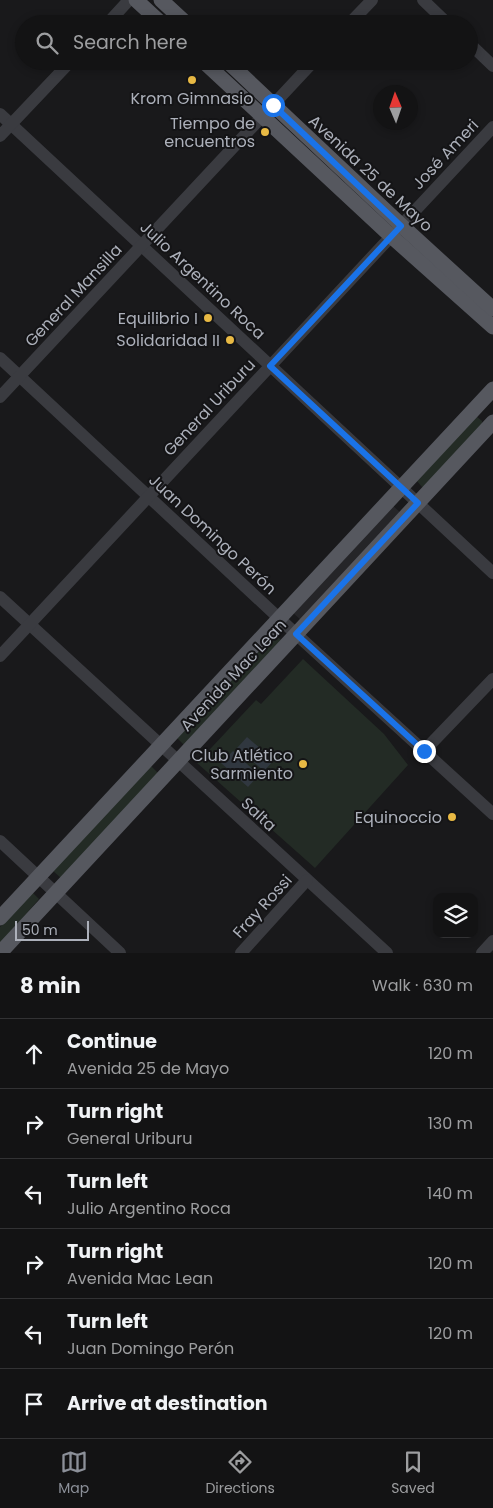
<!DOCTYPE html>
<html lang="en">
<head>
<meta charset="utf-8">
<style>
	:root { --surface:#131314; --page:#202022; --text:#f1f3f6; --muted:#9d9ea0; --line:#323234; --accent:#8c9099 }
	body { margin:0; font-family:Poppins,sans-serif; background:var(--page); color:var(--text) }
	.controls { position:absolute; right:15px; bottom:15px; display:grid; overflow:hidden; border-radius:10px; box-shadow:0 2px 8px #0003 }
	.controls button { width:45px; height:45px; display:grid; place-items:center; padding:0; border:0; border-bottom:1px solid var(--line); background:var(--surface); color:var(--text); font:25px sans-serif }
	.compass { position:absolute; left:373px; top:85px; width:45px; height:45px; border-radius:50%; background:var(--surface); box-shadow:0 2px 8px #0003; rotate:358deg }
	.scale { position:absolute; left:15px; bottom:12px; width:74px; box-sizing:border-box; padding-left:5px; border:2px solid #acb0ba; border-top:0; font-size:14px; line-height:18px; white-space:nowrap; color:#acb0ba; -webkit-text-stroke:4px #141416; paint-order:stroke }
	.stop { position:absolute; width:15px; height:15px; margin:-11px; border:4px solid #1a73e8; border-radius:50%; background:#fff }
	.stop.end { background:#1a73e8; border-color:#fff; box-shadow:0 1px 5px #0008 }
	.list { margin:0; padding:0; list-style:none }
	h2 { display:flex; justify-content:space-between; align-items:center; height:65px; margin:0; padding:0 20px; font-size:21px }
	h2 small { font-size:16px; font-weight:400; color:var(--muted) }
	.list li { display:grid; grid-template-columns:32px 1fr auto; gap:15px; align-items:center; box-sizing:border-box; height:70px; padding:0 20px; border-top:1px solid var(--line) }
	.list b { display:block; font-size:19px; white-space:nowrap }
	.list p { margin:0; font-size:16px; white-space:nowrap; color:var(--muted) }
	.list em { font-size:16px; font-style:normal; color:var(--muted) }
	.icon { flex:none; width:28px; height:28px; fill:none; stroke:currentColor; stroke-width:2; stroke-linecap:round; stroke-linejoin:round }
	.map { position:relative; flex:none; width:493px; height:953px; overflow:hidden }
	.search { position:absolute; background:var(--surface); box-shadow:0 2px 8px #0003; left:15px; right:15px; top:15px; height:55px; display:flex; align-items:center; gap:12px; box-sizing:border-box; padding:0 18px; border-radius:28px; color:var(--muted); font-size:19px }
	.sheet { height:485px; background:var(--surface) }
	nav { display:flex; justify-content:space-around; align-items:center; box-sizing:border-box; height:70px; border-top:1px solid var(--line); background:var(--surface); font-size:14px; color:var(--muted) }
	nav a { display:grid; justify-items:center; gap:2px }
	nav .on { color:var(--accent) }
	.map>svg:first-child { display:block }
	.built { fill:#252528 }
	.green { fill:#232b25 }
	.water { fill:#30373f }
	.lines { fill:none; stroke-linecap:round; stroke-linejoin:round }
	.minor { stroke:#3a3b40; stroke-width:12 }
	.major { stroke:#56585f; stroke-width:15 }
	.route { stroke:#1a73e8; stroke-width:6 }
	.poi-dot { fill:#e8b944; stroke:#141416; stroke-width:2 }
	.labels { text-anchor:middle; stroke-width:4; stroke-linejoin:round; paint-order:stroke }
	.poi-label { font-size:16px; fill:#acb0ba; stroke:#141416; text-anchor:end }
	.street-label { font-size:16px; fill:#acb0ba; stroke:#141416 }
</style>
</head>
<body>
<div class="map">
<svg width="493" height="953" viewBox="0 0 493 953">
	<rect width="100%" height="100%" fill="#19191b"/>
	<!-- built -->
	<polygon class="built" points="392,505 402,514 302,621 292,612"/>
	<!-- green -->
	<g class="green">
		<polygon points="476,416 482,421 482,426 427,486 422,487 417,481"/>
		<polygon points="273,632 282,641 185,746 176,737"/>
		<polygon points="303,659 384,734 408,765 315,868 197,763 256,700 261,704"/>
		<polygon points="149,764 158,773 61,878 52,870"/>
		<polygon points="32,892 39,899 0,944 0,927"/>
	</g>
	<!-- water -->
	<g class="water">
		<polygon points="247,737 274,760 264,771 237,748"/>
		<polygon points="233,751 259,775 248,787 221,763"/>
	</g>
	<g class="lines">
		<!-- minor -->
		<g class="minor">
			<polyline points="423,0 448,24"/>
			<polyline points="107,24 129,0"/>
			<polyline points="349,24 372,0"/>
			<polyline points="469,43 493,66"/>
			<polyline points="0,114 493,573"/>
			<polyline points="0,136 71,61"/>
			<polyline points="0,358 296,634 493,814"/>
			<polyline points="0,397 314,61"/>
			<polyline points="0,597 387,953"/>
			<polyline points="0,656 493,127"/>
			<polyline points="424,751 493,679"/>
			<polyline points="0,841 120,953"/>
			<polyline points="241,953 307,880"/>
			<polyline points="482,953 493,941"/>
		</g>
		<!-- major -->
		<g class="major">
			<polyline points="136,0 162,24"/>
			<polyline points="161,0 187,24"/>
			<polyline points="203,61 391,236 493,327"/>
			<polyline points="227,61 401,225 493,309"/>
			<polyline points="0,918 493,389"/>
			<polyline points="0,953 493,422"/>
		</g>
	</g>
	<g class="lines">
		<!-- route -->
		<polyline class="route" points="273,105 401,226 270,366 418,503 296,634 424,751"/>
	</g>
	<!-- markers -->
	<g class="poi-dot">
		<circle cx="192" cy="80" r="5"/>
		<circle cx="265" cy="132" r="5"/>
		<circle cx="208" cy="318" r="5"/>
		<circle cx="230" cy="340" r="5"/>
		<circle cx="303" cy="764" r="5"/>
		<circle cx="452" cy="817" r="5"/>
	</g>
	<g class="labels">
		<!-- poi labels -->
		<g class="poi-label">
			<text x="192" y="104" text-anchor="middle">Krom Gimnasio</text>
			<text x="255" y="129">Tiempo de<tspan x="255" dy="18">encuentros</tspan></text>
			<text x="198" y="324">Equilibrio I</text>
			<text x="220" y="346">Solidaridad II</text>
			<text x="293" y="761">Club Atlético<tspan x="293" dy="18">Sarmiento</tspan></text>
			<text x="442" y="823">Equinoccio</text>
		</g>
		<!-- street labels -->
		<g class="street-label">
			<text transform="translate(445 154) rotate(-47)" y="6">José Ameri</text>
			<text transform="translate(371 173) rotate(43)" y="6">Avenida 25 de Mayo</text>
			<text transform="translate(203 280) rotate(43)" y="6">Julio Argentino Roca</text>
			<text transform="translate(73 295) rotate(-47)" y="6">General Mansilla</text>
			<text transform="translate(209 407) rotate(-47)" y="6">General Uriburu</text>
			<text transform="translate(213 534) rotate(43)" y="6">Juan Domingo Perón</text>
			<text transform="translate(233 675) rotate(-47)" y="6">Avenida Mac Lean</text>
			<text transform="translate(259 814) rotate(43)" y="6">Salta</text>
			<text transform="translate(262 906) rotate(-48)" y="6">Fray Rossi</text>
		</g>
	</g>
</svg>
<div class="controls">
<button><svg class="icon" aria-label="layers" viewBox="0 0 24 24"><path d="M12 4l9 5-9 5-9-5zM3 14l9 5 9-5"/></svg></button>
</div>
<svg class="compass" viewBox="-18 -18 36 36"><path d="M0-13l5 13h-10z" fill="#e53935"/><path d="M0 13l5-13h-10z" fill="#9d9ea0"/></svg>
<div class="scale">50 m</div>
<div class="stop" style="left:273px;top:105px"></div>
<div class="stop end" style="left:424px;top:751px"></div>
<div class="search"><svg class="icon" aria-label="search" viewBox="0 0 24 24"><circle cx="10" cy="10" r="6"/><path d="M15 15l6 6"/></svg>Search here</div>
</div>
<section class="sheet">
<h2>8 min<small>Walk · 630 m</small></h2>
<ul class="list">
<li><svg class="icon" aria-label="ahead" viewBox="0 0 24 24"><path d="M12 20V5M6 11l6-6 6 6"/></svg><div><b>Continue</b><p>Avenida 25 de Mayo</p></div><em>120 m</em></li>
<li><svg class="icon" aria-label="right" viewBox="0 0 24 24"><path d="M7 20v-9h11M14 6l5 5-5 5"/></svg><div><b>Turn right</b><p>General Uriburu</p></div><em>130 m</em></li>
<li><svg class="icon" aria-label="left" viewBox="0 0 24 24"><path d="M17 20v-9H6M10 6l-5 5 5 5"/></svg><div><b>Turn left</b><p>Julio Argentino Roca</p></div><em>140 m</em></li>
<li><svg class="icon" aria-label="right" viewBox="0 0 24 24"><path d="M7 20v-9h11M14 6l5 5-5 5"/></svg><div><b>Turn right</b><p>Avenida Mac Lean</p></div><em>120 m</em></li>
<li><svg class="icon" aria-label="left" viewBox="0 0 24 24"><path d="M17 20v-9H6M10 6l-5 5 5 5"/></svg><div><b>Turn left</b><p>Juan Domingo Perón</p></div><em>120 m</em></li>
<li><svg class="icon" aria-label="arrive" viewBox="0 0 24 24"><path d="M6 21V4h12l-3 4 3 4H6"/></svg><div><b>Arrive at destination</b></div></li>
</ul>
</section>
<nav>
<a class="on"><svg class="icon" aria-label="map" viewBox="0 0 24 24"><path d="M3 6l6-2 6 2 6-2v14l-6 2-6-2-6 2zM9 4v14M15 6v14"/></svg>Map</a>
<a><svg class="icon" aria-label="directions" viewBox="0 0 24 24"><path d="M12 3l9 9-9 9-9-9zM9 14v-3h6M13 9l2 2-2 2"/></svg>Directions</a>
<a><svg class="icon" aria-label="saved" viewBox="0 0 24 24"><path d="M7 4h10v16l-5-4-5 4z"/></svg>Saved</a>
</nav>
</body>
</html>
